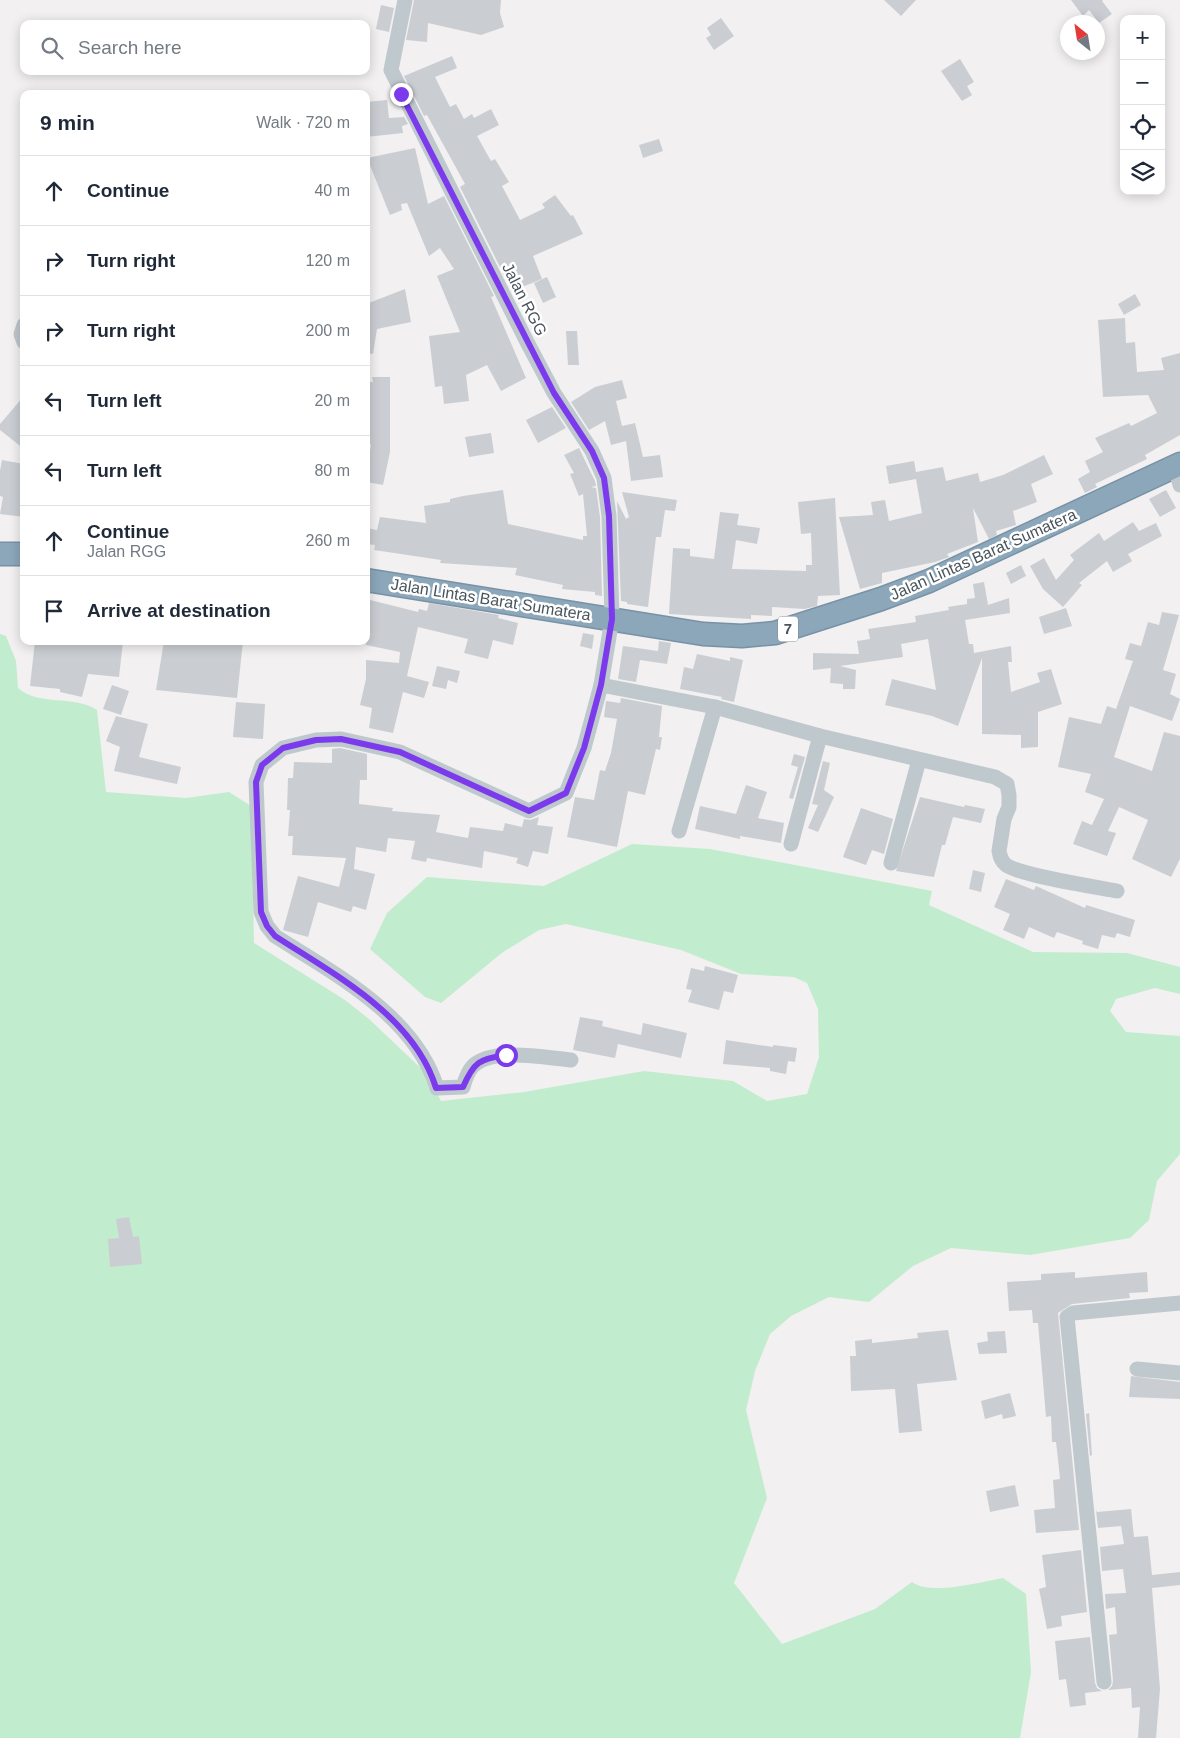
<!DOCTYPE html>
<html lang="en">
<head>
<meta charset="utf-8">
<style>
	:root { --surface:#fff; --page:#f2f2f3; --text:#1f2937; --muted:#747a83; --line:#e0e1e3 }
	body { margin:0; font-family:Arial,sans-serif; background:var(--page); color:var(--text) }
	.controls { position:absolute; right:15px; top:15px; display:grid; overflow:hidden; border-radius:10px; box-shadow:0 2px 12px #0003 }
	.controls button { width:45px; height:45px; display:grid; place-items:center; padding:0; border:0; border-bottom:1px solid var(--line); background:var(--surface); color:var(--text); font:25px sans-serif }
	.compass { position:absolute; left:1060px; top:15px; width:45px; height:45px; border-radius:50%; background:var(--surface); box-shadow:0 2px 12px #0003; rotate:330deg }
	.stop { position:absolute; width:15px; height:15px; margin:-11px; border:4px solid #7c3aed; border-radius:50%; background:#fff }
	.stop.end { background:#7c3aed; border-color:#fff; box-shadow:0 1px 5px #0008 }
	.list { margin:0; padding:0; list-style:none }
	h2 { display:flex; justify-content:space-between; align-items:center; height:65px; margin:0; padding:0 20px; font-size:21px }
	h2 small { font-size:16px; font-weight:400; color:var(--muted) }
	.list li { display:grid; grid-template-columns:32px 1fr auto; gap:15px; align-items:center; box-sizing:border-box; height:70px; padding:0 20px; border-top:1px solid var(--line) }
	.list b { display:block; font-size:19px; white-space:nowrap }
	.list p { margin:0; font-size:16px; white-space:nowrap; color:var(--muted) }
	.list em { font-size:16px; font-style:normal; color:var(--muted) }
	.icon { flex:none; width:28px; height:28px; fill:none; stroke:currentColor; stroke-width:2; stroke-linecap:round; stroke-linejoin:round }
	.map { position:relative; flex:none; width:1180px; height:1738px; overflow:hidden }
	.search { position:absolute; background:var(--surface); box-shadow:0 2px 12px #0003; left:20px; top:20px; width:350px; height:55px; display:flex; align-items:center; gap:12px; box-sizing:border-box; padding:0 18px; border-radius:10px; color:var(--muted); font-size:19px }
	.panel { position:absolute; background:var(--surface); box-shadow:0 2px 12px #0003; left:20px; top:90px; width:350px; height:555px; border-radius:10px }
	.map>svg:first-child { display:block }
	.green { fill:#c2ecce }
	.building { fill:#caced2 }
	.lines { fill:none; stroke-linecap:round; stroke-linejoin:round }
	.highway-casing { stroke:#7792a6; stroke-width:25 }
	.minor { stroke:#bfc8cd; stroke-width:15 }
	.highway { stroke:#8ca7ba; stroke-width:22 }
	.route { stroke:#7c3aed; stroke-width:6 }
	.labels { text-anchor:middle; stroke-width:5; stroke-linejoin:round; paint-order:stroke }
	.shield { fill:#fff; stroke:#80888d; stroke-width:1 }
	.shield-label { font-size:15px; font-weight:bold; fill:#49555c }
	.street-label { font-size:16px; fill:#49555c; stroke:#fff }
</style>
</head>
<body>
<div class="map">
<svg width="1180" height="1738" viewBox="0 0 1180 1738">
	<rect width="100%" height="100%" fill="#f2f0f0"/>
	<!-- green -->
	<path class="green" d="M0 634 6 636 16 661 18 688C40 707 72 694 97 710L106 792 186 798 229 792 251 806 254 943 345 1000 369 1019 427 1074 441 1101 524 1092 644 1071 733 1081 767 1101 807 1094 819 1057 818 1009 807 983 794 977 741 974 681 950 566 924 539 930 503 952 441 1003 425 997 370 949 387 913 427 877 544 886 632 844 710 849 932 891 929 905 1033 952 1127 953 1180 967V994L1155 988 1116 999 1110 1011 1126 1032 1180 1036V1154L1157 1181 1149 1220 1130 1238 1030 1255 951 1248 913 1266 869 1302 829 1297 791 1316 770 1334 755 1371 746 1410 767 1498 734 1583 782 1644 875 1609 912 1582C930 1596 981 1582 1003 1578L1026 1594 1031 1672 1020 1738H0Z"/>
	<!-- building -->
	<g class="building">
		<polygon points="414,0 501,0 500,13 504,27 481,35 428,23 427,42 406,40"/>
		<polygon points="884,0 916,0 901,16"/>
		<polygon points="1071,0 1103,0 1102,1 1112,14 1099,23 1089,10 1083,16"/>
		<polygon points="381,5 394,8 389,32 376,29"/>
		<polygon points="721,18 734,36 714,50 706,38 711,35 707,28"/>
		<polygon points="452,56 457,68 435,77 450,107 456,104 464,119 472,114 474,118 491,109 499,125 477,136 491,161 495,159 509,182 502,186 520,220 545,208 542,204 555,195 571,216 573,215 583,234 533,256 542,279 512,291 460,187 465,184 427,115 424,116 404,76"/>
		<polygon points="960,59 974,82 967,86 972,95 962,101 941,71"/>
		<polygon points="387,100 389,118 404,117 408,124 402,126 403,133 366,137 366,102"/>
		<polygon points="659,139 663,151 643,158 639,145"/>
		<polygon points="415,148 428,204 444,196 494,296 491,297 526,378 501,391 487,365 466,375 469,401 444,404 442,386 435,387 429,336 460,332 437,276 454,269 440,248 429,256 407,203 401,204 402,210 390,215 367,158"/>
		<polygon points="547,277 556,297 543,303 534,283"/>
		<polygon points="405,289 411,322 377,329 373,354 366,353 366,304"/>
		<polygon points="1135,294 1141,305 1124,315 1118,304"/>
		<polygon points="1125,318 1126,343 1135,342 1137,372 1164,370 1161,358 1180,353 1180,435 1145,455 1147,459 1095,484 1097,487 1085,493 1078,479 1090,472 1085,461 1103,452 1095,438 1129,423 1131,426 1157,413 1148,395 1103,397 1098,320"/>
		<polygon points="566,331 577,331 579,365 568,365"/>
		<polygon points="372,377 390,377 390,452 383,485 366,482 371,444 366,444 366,420 370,420 369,382 373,382"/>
		<polygon points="622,380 627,398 616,401 622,426 635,423 643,457 660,455 663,477 631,481 626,441 611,445 605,421 589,430 571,402 595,387"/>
		<polygon points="24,396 24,449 0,430 0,424"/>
		<polygon points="552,407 566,428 538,443 526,420"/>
		<polygon points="491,433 494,453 469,457 465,437"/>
		<polygon points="579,448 595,481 596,486 591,487 596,488 600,517 602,596 595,595 595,592 562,589 563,585 515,575 517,568 440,563 441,560 374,550 375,545 366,544 366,528 377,530 380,517 426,523 424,506 450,502 450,499 463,496 503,490 508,524 583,540 583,536 587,536 583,494 579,496 570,474 574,473 564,455"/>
		<polygon points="1044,455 1053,474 1031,484 1037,502 1013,511 1016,525 996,531 997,535 989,539 973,508 978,542 947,554 949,557 935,562 882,573 882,583 860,589 839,517 873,515 871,502 885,500 889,521 922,513 916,479 889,484 886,466 914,461 916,472 943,467 946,481 978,473 980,482 1003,475"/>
		<polygon points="2,460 24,464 24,517 0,514 3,497 0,496 0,471"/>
		<polygon points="1166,490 1176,508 1160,517 1149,499"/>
		<polygon points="622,492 677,500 675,511 665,510 661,537 656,537 648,607 627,604 627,602 621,601 617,501 626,519 629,517"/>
		<polygon points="835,498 840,595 818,596 817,606 805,609 772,607 772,616 751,615 751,619 669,614 673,548 690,549 690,556 714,559 720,512 739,514 737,525 760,528 757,544 736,540 732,569 806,571 806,565 812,565 811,533 801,534 798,502"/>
		<polygon points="1133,522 1139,531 1156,523 1162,536 1128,554 1132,561 1113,572 1107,561 1079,583 1082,585 1063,607 1043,589 1030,566 1044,558 1056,580 1074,560 1070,555 1099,533 1104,541"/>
		<polygon points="1021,565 1026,576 1011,584 1006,573"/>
		<polygon points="984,582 988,605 1009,598 1010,613 965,620 969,644 973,644 974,653 1011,646 1012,662 1008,662 1011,692 1040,682 1037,673 1051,669 1062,704 1038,712 1038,747 1021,748 1021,735 982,734 982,658 958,726 932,716 885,705 892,679 936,690 928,639 901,644 903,657 840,666 856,670 855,689 843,689 843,684 830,683 831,668 813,670 813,653 859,654 857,641 870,639 868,629 916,622 915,616 949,610 948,607 967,604 967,599 975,598 973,584"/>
		<polygon points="366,599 418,612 419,609 427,611 429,603 499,615 498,618 518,623 513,645 493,640 488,659 464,653 468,639 418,627 407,676 429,682 424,698 403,692 393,733 369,728 372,708 360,705 366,679 366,660 399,663 400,652 366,645"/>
		<polygon points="1066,608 1072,626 1044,634 1039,617"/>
		<polygon points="1162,612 1179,615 1163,670 1176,674 1170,694 1180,699 1172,721 1130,706 1114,757 1152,771 1164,732 1180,736 1180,859 1171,877 1132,859 1148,820 1119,807 1108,831 1116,833 1107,856 1073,844 1082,821 1092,825 1104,799 1085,792 1091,774 1058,767 1069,717 1101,724 1107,706 1116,709 1133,661 1125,659 1130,643 1141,646 1148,622 1159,625"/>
		<polygon points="583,633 594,635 592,649 580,646"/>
		<polygon points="35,641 123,641 119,677 88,674 82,697 60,692 60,689 30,686"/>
		<polygon points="164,641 243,641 237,698 156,690"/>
		<polygon points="659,641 671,643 667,664 640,660 636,682 618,679 623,646 658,651"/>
		<polygon points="697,654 730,661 730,657 743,660 734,702 721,699 722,697 680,689 684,667 693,669"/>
		<polygon points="437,666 460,671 457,683 448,680 446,689 432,686"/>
		<polygon points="112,685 129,691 121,715 103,709"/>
		<polygon points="621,698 662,706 659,737 662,737 660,750 656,749 645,795 628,791 617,847 567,837 575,797 594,800 600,770 605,771 611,753 617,719 604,717 606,701 620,703"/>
		<polygon points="236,702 265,704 263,739 233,737"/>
		<polygon points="116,716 148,724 139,757 181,767 177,784 114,771 120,747 106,741"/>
		<polygon points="340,748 367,754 367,780 360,780 359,804 393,808 392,811 440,815 436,832 468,838 470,827 503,831 505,823 522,827 524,819 530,820 539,817 537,825 553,827 548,854 533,851 528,867 516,863 518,858 484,851 482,868 427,858 426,862 411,859 415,841 388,838 386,852 356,847 354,869 375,874 366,910 353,906 351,912 318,902 308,937 283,930 298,876 339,887 346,858 292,855 293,836 288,836 290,810 287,810 288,778 293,778 294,762 332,763 332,749"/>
		<polygon points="794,754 805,757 793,799 789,798 798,767 791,765"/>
		<polygon points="823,761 830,763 824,790 834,797 818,832 808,828 818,805 812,804"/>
		<polygon points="746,785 767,792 758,818 784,823 781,843 740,836 740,839 695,829 700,806 736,814"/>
		<polygon points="920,797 964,807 965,805 985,809 981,823 953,817 945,845 942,845 934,877 896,871"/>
		<polygon points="861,808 893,819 884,854 872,850 866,865 843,857"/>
		<polygon points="973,870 985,873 981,892 969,889"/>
		<polygon points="1006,879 1034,890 1036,886 1085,908 1086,905 1135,920 1130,937 1117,933 1115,938 1102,935 1098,949 1082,944 1083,941 1057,932 1054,938 1029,927 1024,939 1003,930 1010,914 994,907"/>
		<polygon points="705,966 738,975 733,993 724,991 719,1010 688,1002 692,990 686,989 691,968 704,971"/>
		<polygon points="580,1017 603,1021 602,1026 641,1035 643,1023 687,1033 681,1058 618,1044 615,1058 573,1050"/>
		<polygon points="726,1040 773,1047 773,1045 797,1048 795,1062 788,1061 786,1074 770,1071 770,1068 723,1064"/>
		<polygon points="129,1217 133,1237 139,1236 142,1264 110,1267 108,1239 119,1238 116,1219"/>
		<polygon points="1075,1272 1075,1278 1147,1272 1148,1292 1129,1293 1130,1298 1072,1304 1058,1313 1079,1530 1036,1533 1034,1510 1055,1508 1053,1480 1060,1479 1058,1459 1056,1442 1052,1442 1051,1416 1046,1417 1038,1323 1033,1323 1032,1310 1009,1311 1007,1282 1041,1280 1041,1274"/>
		<polygon points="948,1330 957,1380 917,1384 922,1431 899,1433 895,1389 851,1391 850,1356 856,1356 855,1341 872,1339 872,1343 918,1338 917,1333"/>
		<polygon points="1005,1331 1007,1353 979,1354 977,1343 988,1341 987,1332"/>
		<polygon points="1131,1376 1180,1382 1180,1399 1129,1397"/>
		<polygon points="1010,1393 1016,1416 1003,1419 1002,1414 985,1419 981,1401"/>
		<polygon points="1089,1413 1092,1455 1090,1456 1086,1414"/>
		<polygon points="1015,1485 1019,1506 990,1512 986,1491"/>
		<polygon points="1131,1509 1134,1537 1148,1536 1152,1575 1180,1572 1180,1585 1152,1588 1160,1689 1156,1738 1138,1738 1140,1707 1132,1708 1131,1688 1108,1690 1112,1686 1113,1681 1109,1635 1117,1634 1115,1607 1106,1609 1105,1594 1126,1593 1123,1569 1102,1571 1100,1547 1124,1544 1121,1526 1098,1528 1096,1510 1097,1512"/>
		<polygon points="1081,1550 1087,1612 1061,1616 1062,1626 1047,1629 1039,1589 1046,1587 1042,1555"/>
		<polygon points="1090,1637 1095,1683 1097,1688 1102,1691 1085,1693 1086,1705 1070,1707 1066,1679 1059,1680 1055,1641"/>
	</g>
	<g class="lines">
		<!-- highway casing -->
		<g class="highway-casing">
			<g id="highway">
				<polyline points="0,554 24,554"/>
				<polyline points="366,580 703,634 742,636 775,633 881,599 929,581 1180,464"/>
			</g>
		</g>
		<!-- minor -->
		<g class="minor">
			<path d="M405 0 391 70 526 340 554 393 592 451 604 478 609 516 612 619 601 685 584 748 566 793 529 811 400 752 341 739 316 740 283 748 262 765 256 782 261 912 267 926 275 936C335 974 415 1016 437 1088L463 1087C465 1080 468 1071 473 1066 493 1047 546 1058 571 1060"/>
			<polyline points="24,325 21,334 24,342"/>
			<polyline points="1175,466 1180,485"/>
			<path d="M601 685 715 707 820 736 995 777 1007 784 1009 795V807L1004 819 999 851C1000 856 1001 861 1006 865 1019 875 1096 887 1117 891"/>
			<polyline points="679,831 715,707"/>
			<polyline points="791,844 820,736"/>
			<polyline points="891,863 919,760"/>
			<polyline points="1137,1369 1180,1373"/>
			<polyline points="1104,1682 1067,1317 1073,1313 1180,1303"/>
		</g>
		<!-- highway -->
		<use href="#highway" class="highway"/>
	</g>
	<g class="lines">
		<!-- route -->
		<path class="route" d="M401 94 554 393 592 451 604 478 609 516 612 619 601 685 584 748 566 793 529 811 400 752 341 739 316 740 283 748 262 765 256 782 261 912 267 926 275 936C335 975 414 1016 436 1088L463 1087C474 1062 479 1059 506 1055"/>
	</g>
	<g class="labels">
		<!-- shield labels -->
		<rect class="shield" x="778" y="616.5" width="20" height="25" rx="4"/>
		<g class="shield-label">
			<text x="788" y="634">7</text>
		</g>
		<!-- street labels -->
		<g class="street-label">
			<text transform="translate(525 299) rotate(63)" y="6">Jalan RGG</text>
			<text transform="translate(983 554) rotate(-24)" y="6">Jalan Lintas Barat Sumatera</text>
			<text transform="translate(491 599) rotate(9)" y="6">Jalan Lintas Barat Sumatera</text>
		</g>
	</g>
</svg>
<div class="controls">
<button>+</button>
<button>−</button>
<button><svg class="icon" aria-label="locate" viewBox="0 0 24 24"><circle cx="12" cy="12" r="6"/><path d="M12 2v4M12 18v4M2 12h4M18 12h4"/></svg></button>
<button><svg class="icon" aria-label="layers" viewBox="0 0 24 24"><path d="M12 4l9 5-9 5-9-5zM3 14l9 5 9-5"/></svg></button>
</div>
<svg class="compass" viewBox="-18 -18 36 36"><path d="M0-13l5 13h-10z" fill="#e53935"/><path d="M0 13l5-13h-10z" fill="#747a83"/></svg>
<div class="stop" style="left:506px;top:1055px"></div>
<div class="stop end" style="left:401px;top:94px"></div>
<div class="search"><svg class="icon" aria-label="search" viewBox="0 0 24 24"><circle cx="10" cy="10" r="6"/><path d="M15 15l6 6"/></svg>Search here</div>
<section class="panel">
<h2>9 min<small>Walk · 720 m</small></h2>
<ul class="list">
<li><svg class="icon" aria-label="ahead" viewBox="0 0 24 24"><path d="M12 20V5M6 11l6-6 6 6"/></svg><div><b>Continue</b></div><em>40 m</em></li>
<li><svg class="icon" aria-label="right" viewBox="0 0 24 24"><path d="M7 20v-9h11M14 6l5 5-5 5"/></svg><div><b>Turn right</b></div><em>120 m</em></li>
<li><svg class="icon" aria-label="right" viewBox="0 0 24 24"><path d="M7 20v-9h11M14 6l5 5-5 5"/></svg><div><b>Turn right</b></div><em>200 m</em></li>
<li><svg class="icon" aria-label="left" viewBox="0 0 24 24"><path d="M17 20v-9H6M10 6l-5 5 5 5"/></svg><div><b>Turn left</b></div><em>20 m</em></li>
<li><svg class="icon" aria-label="left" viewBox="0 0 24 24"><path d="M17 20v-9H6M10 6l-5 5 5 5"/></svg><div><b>Turn left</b></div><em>80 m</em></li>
<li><svg class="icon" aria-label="ahead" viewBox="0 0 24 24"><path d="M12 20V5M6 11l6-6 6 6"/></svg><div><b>Continue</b><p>Jalan RGG</p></div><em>260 m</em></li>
<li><svg class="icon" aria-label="arrive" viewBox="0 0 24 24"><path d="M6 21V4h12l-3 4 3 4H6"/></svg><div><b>Arrive at destination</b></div></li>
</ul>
</section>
</div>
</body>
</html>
